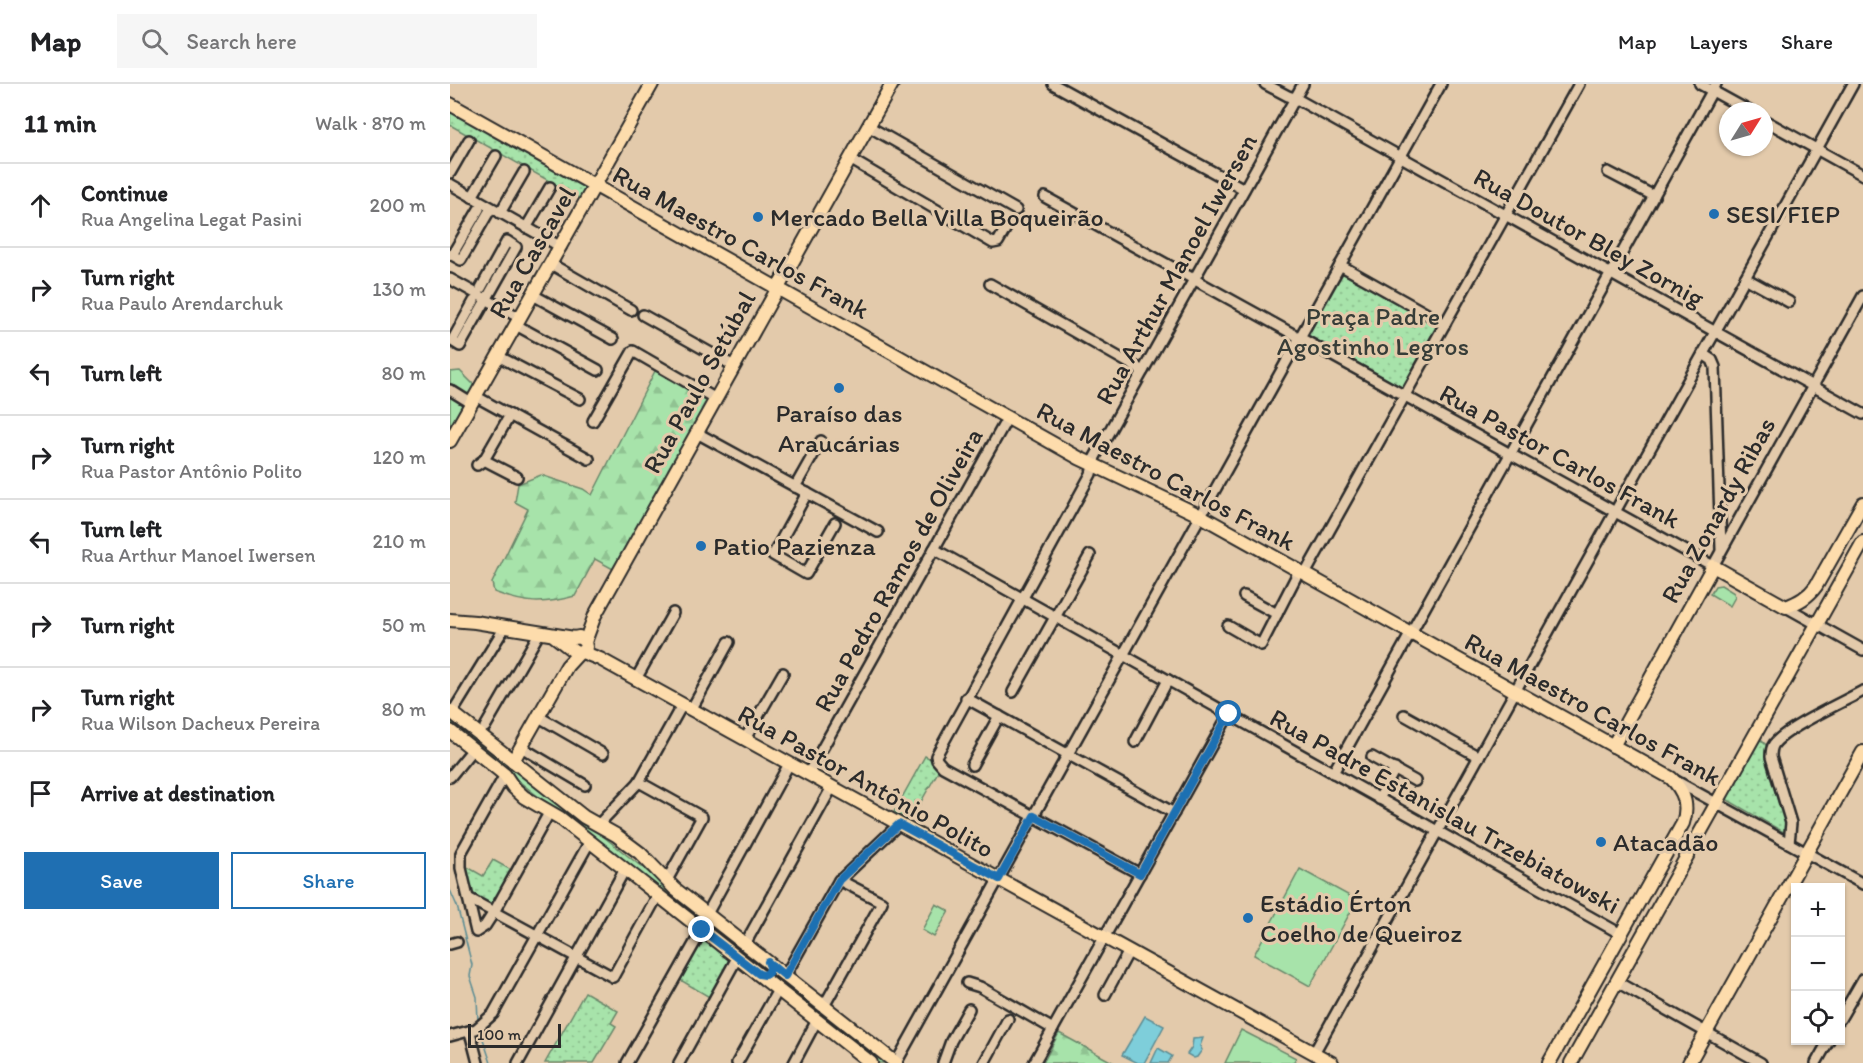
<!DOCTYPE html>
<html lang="en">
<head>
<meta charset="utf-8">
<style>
	:root { --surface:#fff; --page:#f6f6f6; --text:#202124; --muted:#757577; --line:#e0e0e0; --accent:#1f6fb2 }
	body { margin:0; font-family:Itim,sans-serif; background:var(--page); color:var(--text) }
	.controls { position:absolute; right:18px; bottom:18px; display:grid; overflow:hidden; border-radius:0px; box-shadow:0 2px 4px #0004 }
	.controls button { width:54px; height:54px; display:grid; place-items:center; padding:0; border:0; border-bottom:2px solid var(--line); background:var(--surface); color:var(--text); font:30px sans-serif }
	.compass { position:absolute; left:1269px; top:18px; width:54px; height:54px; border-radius:50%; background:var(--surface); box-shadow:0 2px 4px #0004; rotate:53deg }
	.scale { position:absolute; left:18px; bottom:15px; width:93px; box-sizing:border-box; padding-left:6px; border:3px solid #2b2b2b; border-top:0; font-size:16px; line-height:21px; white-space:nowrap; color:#2b2b2b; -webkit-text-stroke:4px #e3caab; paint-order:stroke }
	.stop { position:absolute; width:18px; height:18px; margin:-14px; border:4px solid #1f6fb2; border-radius:50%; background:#fff }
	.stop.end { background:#1f6fb2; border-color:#fff; box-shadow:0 2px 6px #0008 }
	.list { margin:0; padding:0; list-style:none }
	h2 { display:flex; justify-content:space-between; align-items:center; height:78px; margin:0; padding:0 24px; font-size:26px }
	h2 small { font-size:20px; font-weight:400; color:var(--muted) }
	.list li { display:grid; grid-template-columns:39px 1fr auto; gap:18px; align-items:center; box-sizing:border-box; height:84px; padding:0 24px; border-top:2px solid var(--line) }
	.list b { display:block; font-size:22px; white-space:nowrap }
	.list p { margin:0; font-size:20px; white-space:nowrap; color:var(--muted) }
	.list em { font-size:20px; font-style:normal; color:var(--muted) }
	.actions { display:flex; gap:12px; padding:18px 24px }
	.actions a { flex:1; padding:14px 0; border:2px solid var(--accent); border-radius:0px; text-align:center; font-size:21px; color:var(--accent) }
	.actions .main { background:var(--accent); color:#fff }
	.icon { flex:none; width:33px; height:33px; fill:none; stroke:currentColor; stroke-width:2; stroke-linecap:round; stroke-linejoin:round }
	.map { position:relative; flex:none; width:1413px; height:979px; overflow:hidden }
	header { display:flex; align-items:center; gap:36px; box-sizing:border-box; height:84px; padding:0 30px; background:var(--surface); border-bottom:2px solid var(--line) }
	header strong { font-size:28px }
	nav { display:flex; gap:33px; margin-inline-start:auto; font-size:21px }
	.search { width:420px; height:54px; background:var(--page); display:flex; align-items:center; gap:15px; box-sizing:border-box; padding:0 21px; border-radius:0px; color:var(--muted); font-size:22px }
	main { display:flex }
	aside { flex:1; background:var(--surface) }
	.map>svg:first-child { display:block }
	.green { fill:#a7e3aa; stroke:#69876a; stroke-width:1.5 }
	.forest { fill:url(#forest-firs); stroke:#69876a; stroke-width:1.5 }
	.park { fill:url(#park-dots); stroke:#69876a; stroke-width:1.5 }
	.water { fill:#7eceda; stroke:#5d8d94; stroke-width:1.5 }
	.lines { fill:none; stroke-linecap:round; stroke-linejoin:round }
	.stream { stroke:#5d8d94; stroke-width:1.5 }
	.minor-casing { stroke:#2b2b2b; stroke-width:14 }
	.major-casing { stroke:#2b2b2b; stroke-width:16 }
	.minor { stroke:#e3caab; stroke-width:9 }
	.major { stroke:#fddcac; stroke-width:12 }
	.route { stroke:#1f6fb2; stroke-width:8 }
	.poi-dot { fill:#1f6fb2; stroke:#e3caab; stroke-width:2 }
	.labels { text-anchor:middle; stroke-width:6; stroke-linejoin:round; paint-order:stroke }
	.poi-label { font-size:26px; fill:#2b2b2b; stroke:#e3caab; text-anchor:start }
	.street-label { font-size:26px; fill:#2b2b2b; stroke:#e3caab }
	.park-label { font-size:26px; fill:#373d38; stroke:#e3caab }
</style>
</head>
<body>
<header>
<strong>Map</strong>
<div class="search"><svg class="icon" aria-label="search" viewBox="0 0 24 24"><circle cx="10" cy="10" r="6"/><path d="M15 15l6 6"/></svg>Search here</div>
<nav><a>Map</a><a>Layers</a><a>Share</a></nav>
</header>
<main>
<aside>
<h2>11 min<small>Walk · 870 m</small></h2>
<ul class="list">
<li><svg class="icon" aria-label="ahead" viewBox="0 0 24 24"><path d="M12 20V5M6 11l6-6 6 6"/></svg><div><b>Continue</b><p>Rua Angelina Legat Pasini</p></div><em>200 m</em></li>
<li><svg class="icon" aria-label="right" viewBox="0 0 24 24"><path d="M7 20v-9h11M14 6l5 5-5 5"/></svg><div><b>Turn right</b><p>Rua Paulo Arendarchuk</p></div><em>130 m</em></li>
<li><svg class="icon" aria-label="left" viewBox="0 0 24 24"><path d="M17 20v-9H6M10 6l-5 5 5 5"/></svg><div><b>Turn left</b></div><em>80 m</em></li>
<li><svg class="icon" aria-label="right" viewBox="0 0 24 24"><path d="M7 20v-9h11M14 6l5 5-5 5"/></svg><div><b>Turn right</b><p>Rua Pastor Antônio Polito</p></div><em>120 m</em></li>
<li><svg class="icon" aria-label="left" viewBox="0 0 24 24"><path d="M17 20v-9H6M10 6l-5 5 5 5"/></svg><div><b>Turn left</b><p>Rua Arthur Manoel Iwersen</p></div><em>210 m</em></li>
<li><svg class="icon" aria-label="right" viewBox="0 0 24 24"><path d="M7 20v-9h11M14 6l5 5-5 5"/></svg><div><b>Turn right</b></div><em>50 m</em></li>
<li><svg class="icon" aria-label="right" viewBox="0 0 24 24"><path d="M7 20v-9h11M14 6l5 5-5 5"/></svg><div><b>Turn right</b><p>Rua Wilson Dacheux Pereira</p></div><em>80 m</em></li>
<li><svg class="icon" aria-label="arrive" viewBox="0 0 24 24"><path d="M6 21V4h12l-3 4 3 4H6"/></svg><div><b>Arrive at destination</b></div></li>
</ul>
<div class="actions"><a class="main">Save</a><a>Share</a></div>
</aside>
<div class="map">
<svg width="1413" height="979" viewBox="0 0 1413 979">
	<defs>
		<pattern id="forest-firs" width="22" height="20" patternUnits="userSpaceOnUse" patternTransform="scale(1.5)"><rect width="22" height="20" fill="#a7e3aa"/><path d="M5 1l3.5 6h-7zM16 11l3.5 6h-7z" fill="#90c392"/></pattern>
		<pattern id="park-dots" width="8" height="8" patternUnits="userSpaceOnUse" patternTransform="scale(1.5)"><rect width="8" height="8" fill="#a7e3aa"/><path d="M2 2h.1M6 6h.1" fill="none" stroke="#90c392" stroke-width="1.8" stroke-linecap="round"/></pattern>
	</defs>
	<rect width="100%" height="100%" fill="#e3caab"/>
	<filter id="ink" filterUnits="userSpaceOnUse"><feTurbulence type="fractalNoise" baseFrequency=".0167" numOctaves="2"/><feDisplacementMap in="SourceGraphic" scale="12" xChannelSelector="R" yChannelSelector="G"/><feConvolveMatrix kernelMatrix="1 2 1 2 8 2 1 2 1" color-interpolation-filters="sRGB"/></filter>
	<g filter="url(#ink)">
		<!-- green -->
		<g class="green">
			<polygon points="1271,501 1284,509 1285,513 1280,522 1260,510 1265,502"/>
			<polygon points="0,631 395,944 390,951 0,643"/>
			<polygon points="850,785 907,816 860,902 804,871"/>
			<polygon points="486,820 499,827 484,853 472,846"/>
			<polygon points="791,946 846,974 843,979 775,979"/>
			<polygon points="401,950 441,979 426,979 397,956 397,952"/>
		</g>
		<!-- forest -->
		<g class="forest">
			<path d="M206 285 258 317 163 485 145 475 125 512C92 521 75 520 44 508L42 499 78 425 65 418 68 400 91 391 133 405 142 411Z"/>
			<polygon points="10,287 25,302 0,349 0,288"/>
			<polygon points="609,949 664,979 593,979"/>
		</g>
		<!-- park -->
		<g class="park">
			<polygon points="0,27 137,105 131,115 0,41"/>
			<polygon points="892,189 989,242 954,305 858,251"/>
			<path d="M1310 655 1318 663C1315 672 1322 679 1319 688L1330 724 1334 725 1338 739 1337 750 1276 715Z"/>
			<polygon points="475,672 481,675 489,686 460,737 444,728"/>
			<polygon points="43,776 63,787 43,822 21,812 14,781 33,792"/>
			<polygon points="253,856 278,874 280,880 261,914 227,894 248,857"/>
			<polygon points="135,908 168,927 161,939 166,942 144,979 95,979"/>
		</g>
		<!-- water -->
		<g class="water">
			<polygon points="695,932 714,942 694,979 688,979 672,971"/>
			<polygon points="753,954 750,962 752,966 747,973 744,974 737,970 742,963 743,955"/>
			<polygon points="708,964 722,972 718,979 701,979"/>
		</g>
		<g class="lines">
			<!-- stream -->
			<g class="stream">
				<polyline points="0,806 7,822 22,881 20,892 27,913 28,939"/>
				<polyline points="30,946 41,979"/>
			</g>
			<!-- minor casing -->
			<g class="minor-casing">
				<g id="minor">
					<polyline points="603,0 794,105"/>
					<polyline points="815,0 838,12 845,14 1413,330"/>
					<polyline points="1250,0 1299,27"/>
					<polyline points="1314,36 1413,91"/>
					<polyline points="418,42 566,126"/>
					<polyline points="400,75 543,159 548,158 556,144"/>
					<polyline points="1158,88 1204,112"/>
					<polyline points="0,89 19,56"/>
					<polyline points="0,100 111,163"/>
					<polyline points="22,113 46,72"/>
					<polyline points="595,113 1263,482 1413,212"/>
					<polyline points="29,125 2,171 11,176 41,124"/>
					<polyline points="50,129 74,88"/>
					<polyline points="76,144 100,103"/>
					<polyline points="101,180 181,226"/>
					<polyline points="890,181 995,240"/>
					<polyline points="1295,194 1339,218"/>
					<polyline points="0,195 70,234"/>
					<polyline points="540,200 693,287"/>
					<polyline points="83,211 163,255"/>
					<polyline points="24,217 2,257 10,262 66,163 57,157 31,204"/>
					<polyline points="193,231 284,282"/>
					<polyline points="66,241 148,286"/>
					<polyline points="1253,270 1262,276 1265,283 1271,465"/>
					<polyline points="48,272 130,315"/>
					<polyline points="0,306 21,319"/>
					<polyline points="25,312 139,375"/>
					<polyline points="143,337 183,267 266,315"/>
					<polyline points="247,349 428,448"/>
					<polyline points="34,376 67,393"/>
					<polyline points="27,381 34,376 60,331"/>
					<polyline points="345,403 371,357"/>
					<polyline points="357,409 323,471 356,490 385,439"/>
					<polyline points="484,465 1171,850"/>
					<polyline points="855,490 1129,0"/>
					<polyline points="794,512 827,530"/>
					<polyline points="1336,523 1413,566"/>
					<polyline points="778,542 811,561 849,487"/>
					<polyline points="186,595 223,529"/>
					<polyline points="563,608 640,471"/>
					<polyline points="516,614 724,729"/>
					<polyline points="241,626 279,558"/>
					<polyline points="2,629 55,543"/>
					<polyline points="954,631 1029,673"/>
					<polyline points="89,633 153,670"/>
					<polyline points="35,643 90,548"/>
					<polyline points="295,655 333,589"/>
					<polyline points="685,658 718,596"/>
					<polyline points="71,663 135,701"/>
					<polyline points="922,673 965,697"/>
					<polyline points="522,681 549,632"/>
					<polyline points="883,689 1266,0"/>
					<polyline points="358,690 558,333"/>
					<polyline points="55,691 11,769 11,784 26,848 35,842 44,828 99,729"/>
					<polyline points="0,693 23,665"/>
					<polyline points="1226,697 1413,800"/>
					<polyline points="189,698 252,733 217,796"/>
					<polyline points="929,715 945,685"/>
					<polyline points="148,741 189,698 232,621"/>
					<path d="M1339 759 1341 739 1321 673C1321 668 1321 664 1324 660 1336 644 1393 618 1413 607"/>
					<polyline points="690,790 493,683 487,676 486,672 641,390 645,373 853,0"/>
					<polyline points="18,814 163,893 208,811"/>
					<polyline points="257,830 339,680"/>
					<polyline points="0,860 7,858"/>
					<polyline points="295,860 382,703"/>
					<polyline points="335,892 388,798 449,740"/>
					<polyline points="1167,898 1311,979"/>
					<polyline points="517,899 530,903 603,945"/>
					<polyline points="655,911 679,867"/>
					<polyline points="374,922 432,818 389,796"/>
					<polyline points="1390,935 1413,895"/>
					<polyline points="20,948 28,979"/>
					<polyline points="0,952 26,945 43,930 140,757"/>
					<polyline points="864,969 1403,0"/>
					<polyline points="68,979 175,785"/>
					<polyline points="177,979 252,846"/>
					<polyline points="229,979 287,874"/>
					<polyline points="287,979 328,906"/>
					<polyline points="344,979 367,936"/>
					<polyline points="446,979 991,0"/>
					<polyline points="493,979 501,957 519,925"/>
					<polyline points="534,979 558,935"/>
					<polyline points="584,979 779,630"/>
					<polyline points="1366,979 1379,956"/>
				</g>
			</g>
			<!-- major casing -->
			<g class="major-casing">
				<g id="major">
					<path d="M0 20 629 374 751 432 1221 694C1234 707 1239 721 1233 739L1099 979"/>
					<polyline points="0,357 202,0"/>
					<polyline points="0,536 25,538 124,554 129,553 135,558 136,563 132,568 126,569 103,551"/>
					<polyline points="135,558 145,531 442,0"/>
					<polyline points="132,568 150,575 882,979"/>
					<polyline points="0,627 134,733 166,751 190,769 225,805 446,979"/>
					<polyline points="0,647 55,691 63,703 74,713 110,734 421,979"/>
					<path d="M1163 662 1263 482 1336 523C1349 518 1358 513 1366 502L1413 419"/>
					<polyline points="63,677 117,582 129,569"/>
					<polyline points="1121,979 1413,458"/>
					<polyline points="1239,979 1413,668"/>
				</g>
			</g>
			<!-- minor -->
			<use href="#minor" class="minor"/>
			<!-- major -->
			<use href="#major" class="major"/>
		</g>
	</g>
	<g class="lines" filter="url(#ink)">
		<!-- route -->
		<polyline class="route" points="252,846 309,890 315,891 319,888 320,883 318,878 335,892 389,796 449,740 549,795 584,732 690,790 779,630"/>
	</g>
	<!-- markers -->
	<g class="poi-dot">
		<circle cx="1264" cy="130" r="6"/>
		<circle cx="308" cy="133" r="6"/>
		<circle cx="389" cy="304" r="6"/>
		<circle cx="251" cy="462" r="6"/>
		<circle cx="1151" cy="758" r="6"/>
		<circle cx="798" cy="834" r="6"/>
	</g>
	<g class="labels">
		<!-- poi labels -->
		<g class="poi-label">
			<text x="1276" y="139">SESI/FIEP</text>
			<text x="320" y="142">Mercado Bella Villa Boqueirão</text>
			<text x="389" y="338" text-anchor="middle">Paraíso das<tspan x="389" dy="30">Araucárias</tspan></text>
			<text x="263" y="471">Patio Pazienza</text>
			<text x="1163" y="767">Atacadão</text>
			<text x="810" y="828">Estádio Érton<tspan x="810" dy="30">Coelho de Queiroz</tspan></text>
		</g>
		<!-- street labels -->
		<g class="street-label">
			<text transform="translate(1139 153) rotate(29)" y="9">Rua Doutor Bley Zornig</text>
			<text transform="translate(291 158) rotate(29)" y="9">Rua Maestro Carlos Frank</text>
			<text transform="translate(82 168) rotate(-60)" y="9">Rua Cascavel</text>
			<text transform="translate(726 185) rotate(-61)" y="9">Rua Arthur Manoel Iwersen</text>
			<text transform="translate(249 298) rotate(-61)" y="9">Rua Paulo Setúbal</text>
			<text transform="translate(1110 372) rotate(29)" y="9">Rua Pastor Carlos Frank</text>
			<text transform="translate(716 392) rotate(28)" y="9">Rua Maestro Carlos Frank</text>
			<text transform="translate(1268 426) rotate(-61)" y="9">Rua Zonardy Ribas</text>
			<text transform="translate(448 486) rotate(-61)" y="9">Rua Pedro Ramos de Oliveira</text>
			<text transform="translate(1143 625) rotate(29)" y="9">Rua Maestro Carlos Frank</text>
			<text transform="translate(416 697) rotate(29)" y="9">Rua Pastor Antônio Polito</text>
			<text transform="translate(995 727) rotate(29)" y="9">Rua Padre Estanislau Trzebiatowski</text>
		</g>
		<!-- park labels -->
		<g class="park-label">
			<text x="923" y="241">Praça Padre<tspan x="923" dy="30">Agostinho Legros</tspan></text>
		</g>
	</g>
</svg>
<div class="controls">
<button>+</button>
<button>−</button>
<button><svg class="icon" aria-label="locate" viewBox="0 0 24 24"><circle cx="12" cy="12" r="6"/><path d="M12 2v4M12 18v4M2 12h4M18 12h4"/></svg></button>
</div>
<svg class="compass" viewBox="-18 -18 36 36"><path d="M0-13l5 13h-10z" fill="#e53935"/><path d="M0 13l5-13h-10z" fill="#757577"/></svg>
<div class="scale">100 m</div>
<div class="stop" style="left:779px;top:630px"></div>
<div class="stop end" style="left:252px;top:846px"></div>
</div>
</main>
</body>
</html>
